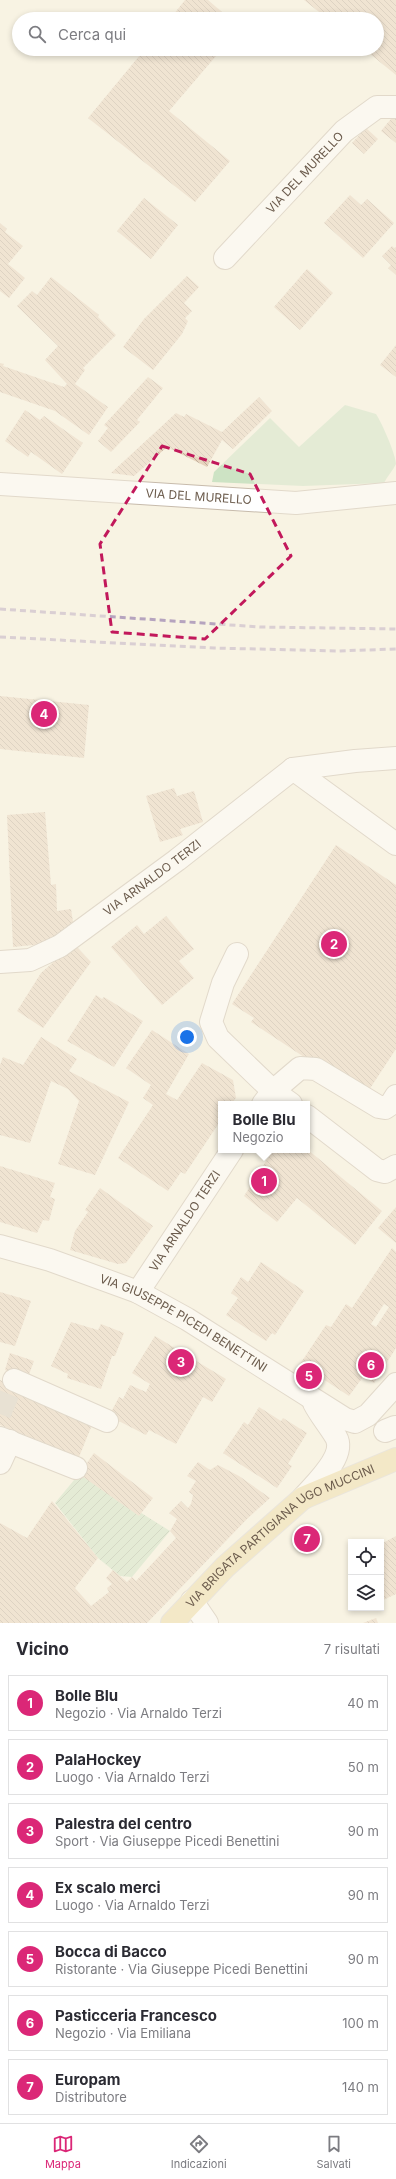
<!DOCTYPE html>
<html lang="it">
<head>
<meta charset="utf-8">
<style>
	:root { --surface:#fff; --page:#f2f2f3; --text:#2b2b33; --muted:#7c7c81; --line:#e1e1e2; --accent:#db2777 }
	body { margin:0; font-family:Inter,sans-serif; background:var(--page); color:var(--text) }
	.controls { position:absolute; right:12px; bottom:12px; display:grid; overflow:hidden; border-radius:0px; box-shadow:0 2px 6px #0003 }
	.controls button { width:36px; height:36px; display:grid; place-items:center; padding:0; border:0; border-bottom:1px solid var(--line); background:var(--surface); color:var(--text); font:20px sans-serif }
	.you { position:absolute; left:187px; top:1037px; width:14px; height:14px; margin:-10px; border:3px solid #fff; border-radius:50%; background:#1a73e8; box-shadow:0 0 0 6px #1a73e833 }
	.badge { display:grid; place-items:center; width:26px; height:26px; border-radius:50%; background:var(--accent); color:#fff; font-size:13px; font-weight:700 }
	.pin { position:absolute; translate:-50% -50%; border:2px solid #fff; box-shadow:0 1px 4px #0006 }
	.popup { position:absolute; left:218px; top:1101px; width:92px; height:52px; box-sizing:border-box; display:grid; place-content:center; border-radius:0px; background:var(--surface); filter:drop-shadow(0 1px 3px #0005); font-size:13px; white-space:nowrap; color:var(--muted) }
	.popup b { font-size:15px; color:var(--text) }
	.popup::after { content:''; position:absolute; left:50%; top:100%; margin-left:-8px; border:8px solid transparent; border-top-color:var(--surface) }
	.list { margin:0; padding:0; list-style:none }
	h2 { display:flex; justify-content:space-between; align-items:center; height:52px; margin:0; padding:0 16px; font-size:17px }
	h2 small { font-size:13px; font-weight:400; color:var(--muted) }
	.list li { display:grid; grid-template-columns:26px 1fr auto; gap:12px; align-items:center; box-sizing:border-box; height:56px; margin:0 8px 8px; padding:0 8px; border:1px solid var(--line); border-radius:0px }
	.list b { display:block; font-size:15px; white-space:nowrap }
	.list p { margin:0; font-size:13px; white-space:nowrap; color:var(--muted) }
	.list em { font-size:13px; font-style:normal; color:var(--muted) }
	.icon { flex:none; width:22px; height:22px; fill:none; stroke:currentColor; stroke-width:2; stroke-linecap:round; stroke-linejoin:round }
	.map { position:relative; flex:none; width:396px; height:1623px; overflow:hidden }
	.search { position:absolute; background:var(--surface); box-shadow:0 2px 6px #0003; left:12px; right:12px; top:12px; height:44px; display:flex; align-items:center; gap:10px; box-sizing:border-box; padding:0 14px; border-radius:22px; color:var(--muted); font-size:15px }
	.sheet { height:500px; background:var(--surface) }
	nav { display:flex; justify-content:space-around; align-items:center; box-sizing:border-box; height:56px; border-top:1px solid var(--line); background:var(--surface); font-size:11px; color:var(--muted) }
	nav a { display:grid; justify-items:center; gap:2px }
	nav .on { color:var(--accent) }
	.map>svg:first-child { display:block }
	.green { fill:#cde3c4 }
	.garden { fill:url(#garden-furrows) }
	.building { fill:url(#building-back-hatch); fill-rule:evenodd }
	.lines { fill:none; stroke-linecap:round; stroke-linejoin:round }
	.minor-tunnel { stroke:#d5cdbe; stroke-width:22; stroke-dasharray:22 11; stroke-linecap:butt }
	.minor-casing { stroke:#c7bbac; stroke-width:24 }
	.major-casing { stroke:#d9d5d1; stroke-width:24 }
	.minor { stroke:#fff; stroke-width:22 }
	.major { stroke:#eedca4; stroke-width:22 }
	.rail { stroke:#b6a4bf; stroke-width:3; stroke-dasharray:6 4; stroke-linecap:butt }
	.marked { fill:none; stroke:#c2185b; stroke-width:3; stroke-dasharray:8 5; stroke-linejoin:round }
	.labels { text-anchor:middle; stroke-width:3; stroke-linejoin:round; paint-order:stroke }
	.street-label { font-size:12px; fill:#6c5c4d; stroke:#fcf7e9 }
</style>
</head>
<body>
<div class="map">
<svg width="396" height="1623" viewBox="0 0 396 1623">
	<defs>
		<pattern id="garden-furrows" width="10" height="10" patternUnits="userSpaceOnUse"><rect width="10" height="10" fill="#cde3c4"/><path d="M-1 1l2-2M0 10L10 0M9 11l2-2" fill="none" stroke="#aabba1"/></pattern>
		<pattern id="building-back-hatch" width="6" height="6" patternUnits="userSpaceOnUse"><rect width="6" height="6" fill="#e7d3bd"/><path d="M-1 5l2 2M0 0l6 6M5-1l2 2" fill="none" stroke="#bfae9c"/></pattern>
	</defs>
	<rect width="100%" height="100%" fill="#f8f3e3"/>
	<!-- green -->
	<path class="green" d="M345 405 376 414C382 423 396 455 396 464 393 470 387 477 384 483L303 486 212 482 214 472 270 418 299 447Z"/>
	<!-- garden -->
	<polygon class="garden" points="79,1474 170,1531 132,1577 120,1576 98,1558 55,1503"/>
	<!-- building -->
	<g class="building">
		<polygon points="185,0 208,0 230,19 170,19"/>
		<polygon points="304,0 396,0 396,75 364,49 377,49 377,19 328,19"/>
		<polygon points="145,49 222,49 169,111 230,161 195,202 88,118"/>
		<polygon points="395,114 396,115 396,143 381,131"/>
		<polygon points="366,128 378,139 364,154 352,143"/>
		<polygon points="350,195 361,205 367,199 394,223 363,258 324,223"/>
		<polygon points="144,198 178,225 151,259 117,231"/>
		<polygon points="0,223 7,229 5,232 23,246 8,264 25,278 9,298 0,291"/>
		<polygon points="392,246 394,248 396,247 396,275 388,268 391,265 382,256"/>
		<polygon points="307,269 333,293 300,330 274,307"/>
		<polygon points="187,276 199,287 184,303 192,311 185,318 188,321 182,334 153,370 123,347 144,319"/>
		<polygon points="51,277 99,315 98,317 116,335 83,368 85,370 75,384 108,407 89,435 55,411 0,392 0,363 4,364 3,366 64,387 67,384 45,360 58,346 17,306 32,291 37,295"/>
		<polygon points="396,345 396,377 380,365"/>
		<polygon points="148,377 163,388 137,420 140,422 111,452 98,441 108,428 104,425"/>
		<polygon points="259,397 272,411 233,449 222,440 207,467 167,447 134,476 111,473 176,413 184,417 186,414 222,432"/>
		<polygon points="25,410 40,420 44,416 83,443 62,474 31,452 28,457 5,441"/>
		<polygon points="0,696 89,705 84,758 0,749"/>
		<polygon points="174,788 177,796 194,791 203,822 180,829 183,835 160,842 146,796"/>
		<polygon points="45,812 51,885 56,884 57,911 71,909 74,928 54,943 13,947 7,815"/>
		<polygon points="336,845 396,885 396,1049 367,1093 345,1084 251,1022 254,1018 232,1004"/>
		<polygon points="166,916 194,949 179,961 194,978 162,1005 111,947 137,925 144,934"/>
		<polygon points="74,944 91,962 43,1028 17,1011 41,973"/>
		<polygon points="96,995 102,999 104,997 143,1021 114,1067 67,1041"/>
		<polygon points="152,1030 189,1054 166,1094 177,1100 202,1063 233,1080 236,1098 231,1104 221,1104 221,1120 185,1174 181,1172 168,1191 118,1158 153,1105 143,1098 151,1085 126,1068"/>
		<polygon points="41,1037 77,1059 69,1071 129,1102 95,1175 58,1164 79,1101 68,1089 51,1081 30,1143 0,1135 0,1065 3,1057 23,1065"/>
		<polygon points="273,1150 308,1150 382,1211 355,1245 297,1198 277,1222 244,1196"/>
		<polygon points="0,1166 55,1183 50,1197 55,1199 49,1221 43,1220 37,1233 0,1222"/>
		<polygon points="100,1188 153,1226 126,1263 118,1264 70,1250 75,1231 88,1212 85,1210"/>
		<polygon points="396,1207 396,1243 378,1228"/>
		<path d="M392 1248 396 1252V1348L374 1383 363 1377 349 1396 300 1364 326 1325 331 1327 346 1304 352 1308ZM384 1304 389 1307 376 1327 371 1324Z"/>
		<polygon points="261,1262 304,1291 275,1335 272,1333 266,1341 226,1315 238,1298 231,1293 241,1277 248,1282"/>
		<polygon points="0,1292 31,1301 15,1346 0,1342"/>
		<polygon points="71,1322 98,1330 101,1324 124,1333 115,1356 112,1356 101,1389 67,1378 68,1374 51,1366"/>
		<polygon points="155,1336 226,1379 212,1402 203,1397 176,1444 149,1430 146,1435 109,1416 119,1397 123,1399 130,1385 146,1392 150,1384 132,1373"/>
		<polygon points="10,1353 34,1361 27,1380 5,1370"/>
		<polygon points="0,1380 94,1420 79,1457 0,1425"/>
		<polygon points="259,1407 281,1421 283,1418 307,1433 288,1464 292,1466 277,1488 223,1453 244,1422 248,1425"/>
		<polygon points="94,1453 153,1498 139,1516 79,1474"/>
		<polygon points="198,1462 210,1470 218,1465 239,1476 270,1498 247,1519 147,1623 0,1623 0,1523 27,1538 52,1501 98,1558 75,1588 91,1606 109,1592 107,1588 112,1584 106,1578 113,1570 127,1582 132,1577 136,1581 176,1538 170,1531 177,1519 169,1513 181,1501 188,1508 191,1504 193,1495 189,1492 196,1481 187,1476"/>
		<polygon points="396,1536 396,1594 381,1601 381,1544"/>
		<polygon points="376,1618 378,1623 363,1623"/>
	</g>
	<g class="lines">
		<!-- minor-tunnel -->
		<polyline class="minor-tunnel" points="0,1414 12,1385"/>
		<!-- minor casing -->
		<g class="minor-casing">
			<g id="minor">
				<path id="s1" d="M225 258 344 131 377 107H396"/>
				<path id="s2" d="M0 484 296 503 396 493"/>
				<polyline points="293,769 396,844"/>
				<polyline points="293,769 355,761 396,758"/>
				<polyline points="237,954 223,983 211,1022 218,1038 273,1091 291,1104"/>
				<path id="s3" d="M0 962 30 960 60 946 177 860 293 769"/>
				<polyline points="263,1104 273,1091 300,1068 316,1069 379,1107 385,1108 391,1104 396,1096"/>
				<polyline points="307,1116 377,1170 385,1172 396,1166"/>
				<path id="s4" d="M0 1246 50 1260 138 1292 187 1319 345 1419 355 1422 368 1415 396 1384"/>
				<path id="s5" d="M138 1292 232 1150"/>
				<polyline points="14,1380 107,1421"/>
				<polyline points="385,1431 395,1427"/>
				<polyline points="0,1438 76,1468"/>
				<polyline points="0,1463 10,1441"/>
				<path d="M303 1498C314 1485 347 1456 336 1437 329 1425 320 1415 314 1403"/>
				<polyline points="192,1601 207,1623"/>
			</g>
		</g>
		<!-- major casing -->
		<g class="major-casing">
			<g id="major">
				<path id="s6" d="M172 1623 225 1567 303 1498 396 1459"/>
			</g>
		</g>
		<!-- minor -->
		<use href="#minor" class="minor"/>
		<!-- major -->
		<use href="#major" class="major"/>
		<!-- rail -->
		<g class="rail">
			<polyline points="0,609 260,627 396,629"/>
			<polyline points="0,637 214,648 337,651 396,649"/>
		</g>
	</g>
	<!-- marked area -->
	<path d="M0 0H396V1623H0ZM162 446 250 474 291 556 205 639 112 632 100 544Z" fill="#f8f3e3" fill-opacity=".55" fill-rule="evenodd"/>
	<path class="marked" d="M162 446 250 474 291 556 205 639 112 632 100 544Z"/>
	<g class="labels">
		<!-- street labels -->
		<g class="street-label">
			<text dy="4" stroke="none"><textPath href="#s1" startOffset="117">VIA DEL MURELLO</textPath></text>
			<text dy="4" stroke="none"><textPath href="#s2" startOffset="199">VIA DEL MURELLO</textPath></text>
			<text dy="4" stroke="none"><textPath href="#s3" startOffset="178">VIA ARNALDO TERZI</textPath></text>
			<text dy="4" stroke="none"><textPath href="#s5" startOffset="85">VIA ARNALDO TERZI</textPath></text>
			<text dy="4" stroke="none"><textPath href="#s4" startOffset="200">VIA GIUSEPPE PICEDI BENETTINI</textPath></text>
			<text dy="4" stroke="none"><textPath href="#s6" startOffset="141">VIA BRIGATA PARTIGIANA UGO MUCCINI</textPath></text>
		</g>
	</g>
</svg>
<div class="controls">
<button><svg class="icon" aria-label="locate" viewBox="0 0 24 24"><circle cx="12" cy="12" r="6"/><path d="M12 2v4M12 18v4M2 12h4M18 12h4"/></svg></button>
<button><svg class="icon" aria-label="layers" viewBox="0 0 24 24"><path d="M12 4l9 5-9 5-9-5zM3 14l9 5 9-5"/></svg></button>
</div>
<div class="you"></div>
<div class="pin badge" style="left:264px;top:1181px">1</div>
<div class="popup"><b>Bolle Blu</b>Negozio</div>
<div class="pin badge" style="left:334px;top:944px">2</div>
<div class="pin badge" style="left:181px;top:1362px">3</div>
<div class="pin badge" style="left:44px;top:714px">4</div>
<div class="pin badge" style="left:309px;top:1376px">5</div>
<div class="pin badge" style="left:371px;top:1365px">6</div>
<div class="pin badge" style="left:307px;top:1539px">7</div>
<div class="search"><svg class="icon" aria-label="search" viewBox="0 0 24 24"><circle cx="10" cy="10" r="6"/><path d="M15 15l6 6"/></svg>Cerca qui</div>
</div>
<section class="sheet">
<h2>Vicino<small>7 risultati</small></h2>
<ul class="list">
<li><span class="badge">1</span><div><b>Bolle Blu</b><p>Negozio · Via Arnaldo Terzi</p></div><em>40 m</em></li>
<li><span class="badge">2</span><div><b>PalaHockey</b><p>Luogo · Via Arnaldo Terzi</p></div><em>50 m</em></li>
<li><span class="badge">3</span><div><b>Palestra del centro</b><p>Sport · Via Giuseppe Picedi Benettini</p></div><em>90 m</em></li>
<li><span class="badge">4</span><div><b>Ex scalo merci</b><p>Luogo · Via Arnaldo Terzi</p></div><em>90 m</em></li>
<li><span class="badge">5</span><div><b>Bocca di Bacco</b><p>Ristorante · Via Giuseppe Picedi Benettini</p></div><em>90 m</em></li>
<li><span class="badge">6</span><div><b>Pasticceria Francesco</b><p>Negozio · Via Emiliana</p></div><em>100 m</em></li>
<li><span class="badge">7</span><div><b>Europam</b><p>Distributore</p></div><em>140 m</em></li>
</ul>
</section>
<nav>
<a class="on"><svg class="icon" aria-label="map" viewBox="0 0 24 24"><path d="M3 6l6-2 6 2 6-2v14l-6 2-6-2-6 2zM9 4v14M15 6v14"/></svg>Mappa</a>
<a><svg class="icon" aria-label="directions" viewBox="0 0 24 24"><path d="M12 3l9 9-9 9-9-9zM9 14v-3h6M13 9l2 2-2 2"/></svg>Indicazioni</a>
<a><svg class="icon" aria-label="saved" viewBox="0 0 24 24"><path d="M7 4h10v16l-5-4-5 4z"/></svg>Salvati</a>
</nav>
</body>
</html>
